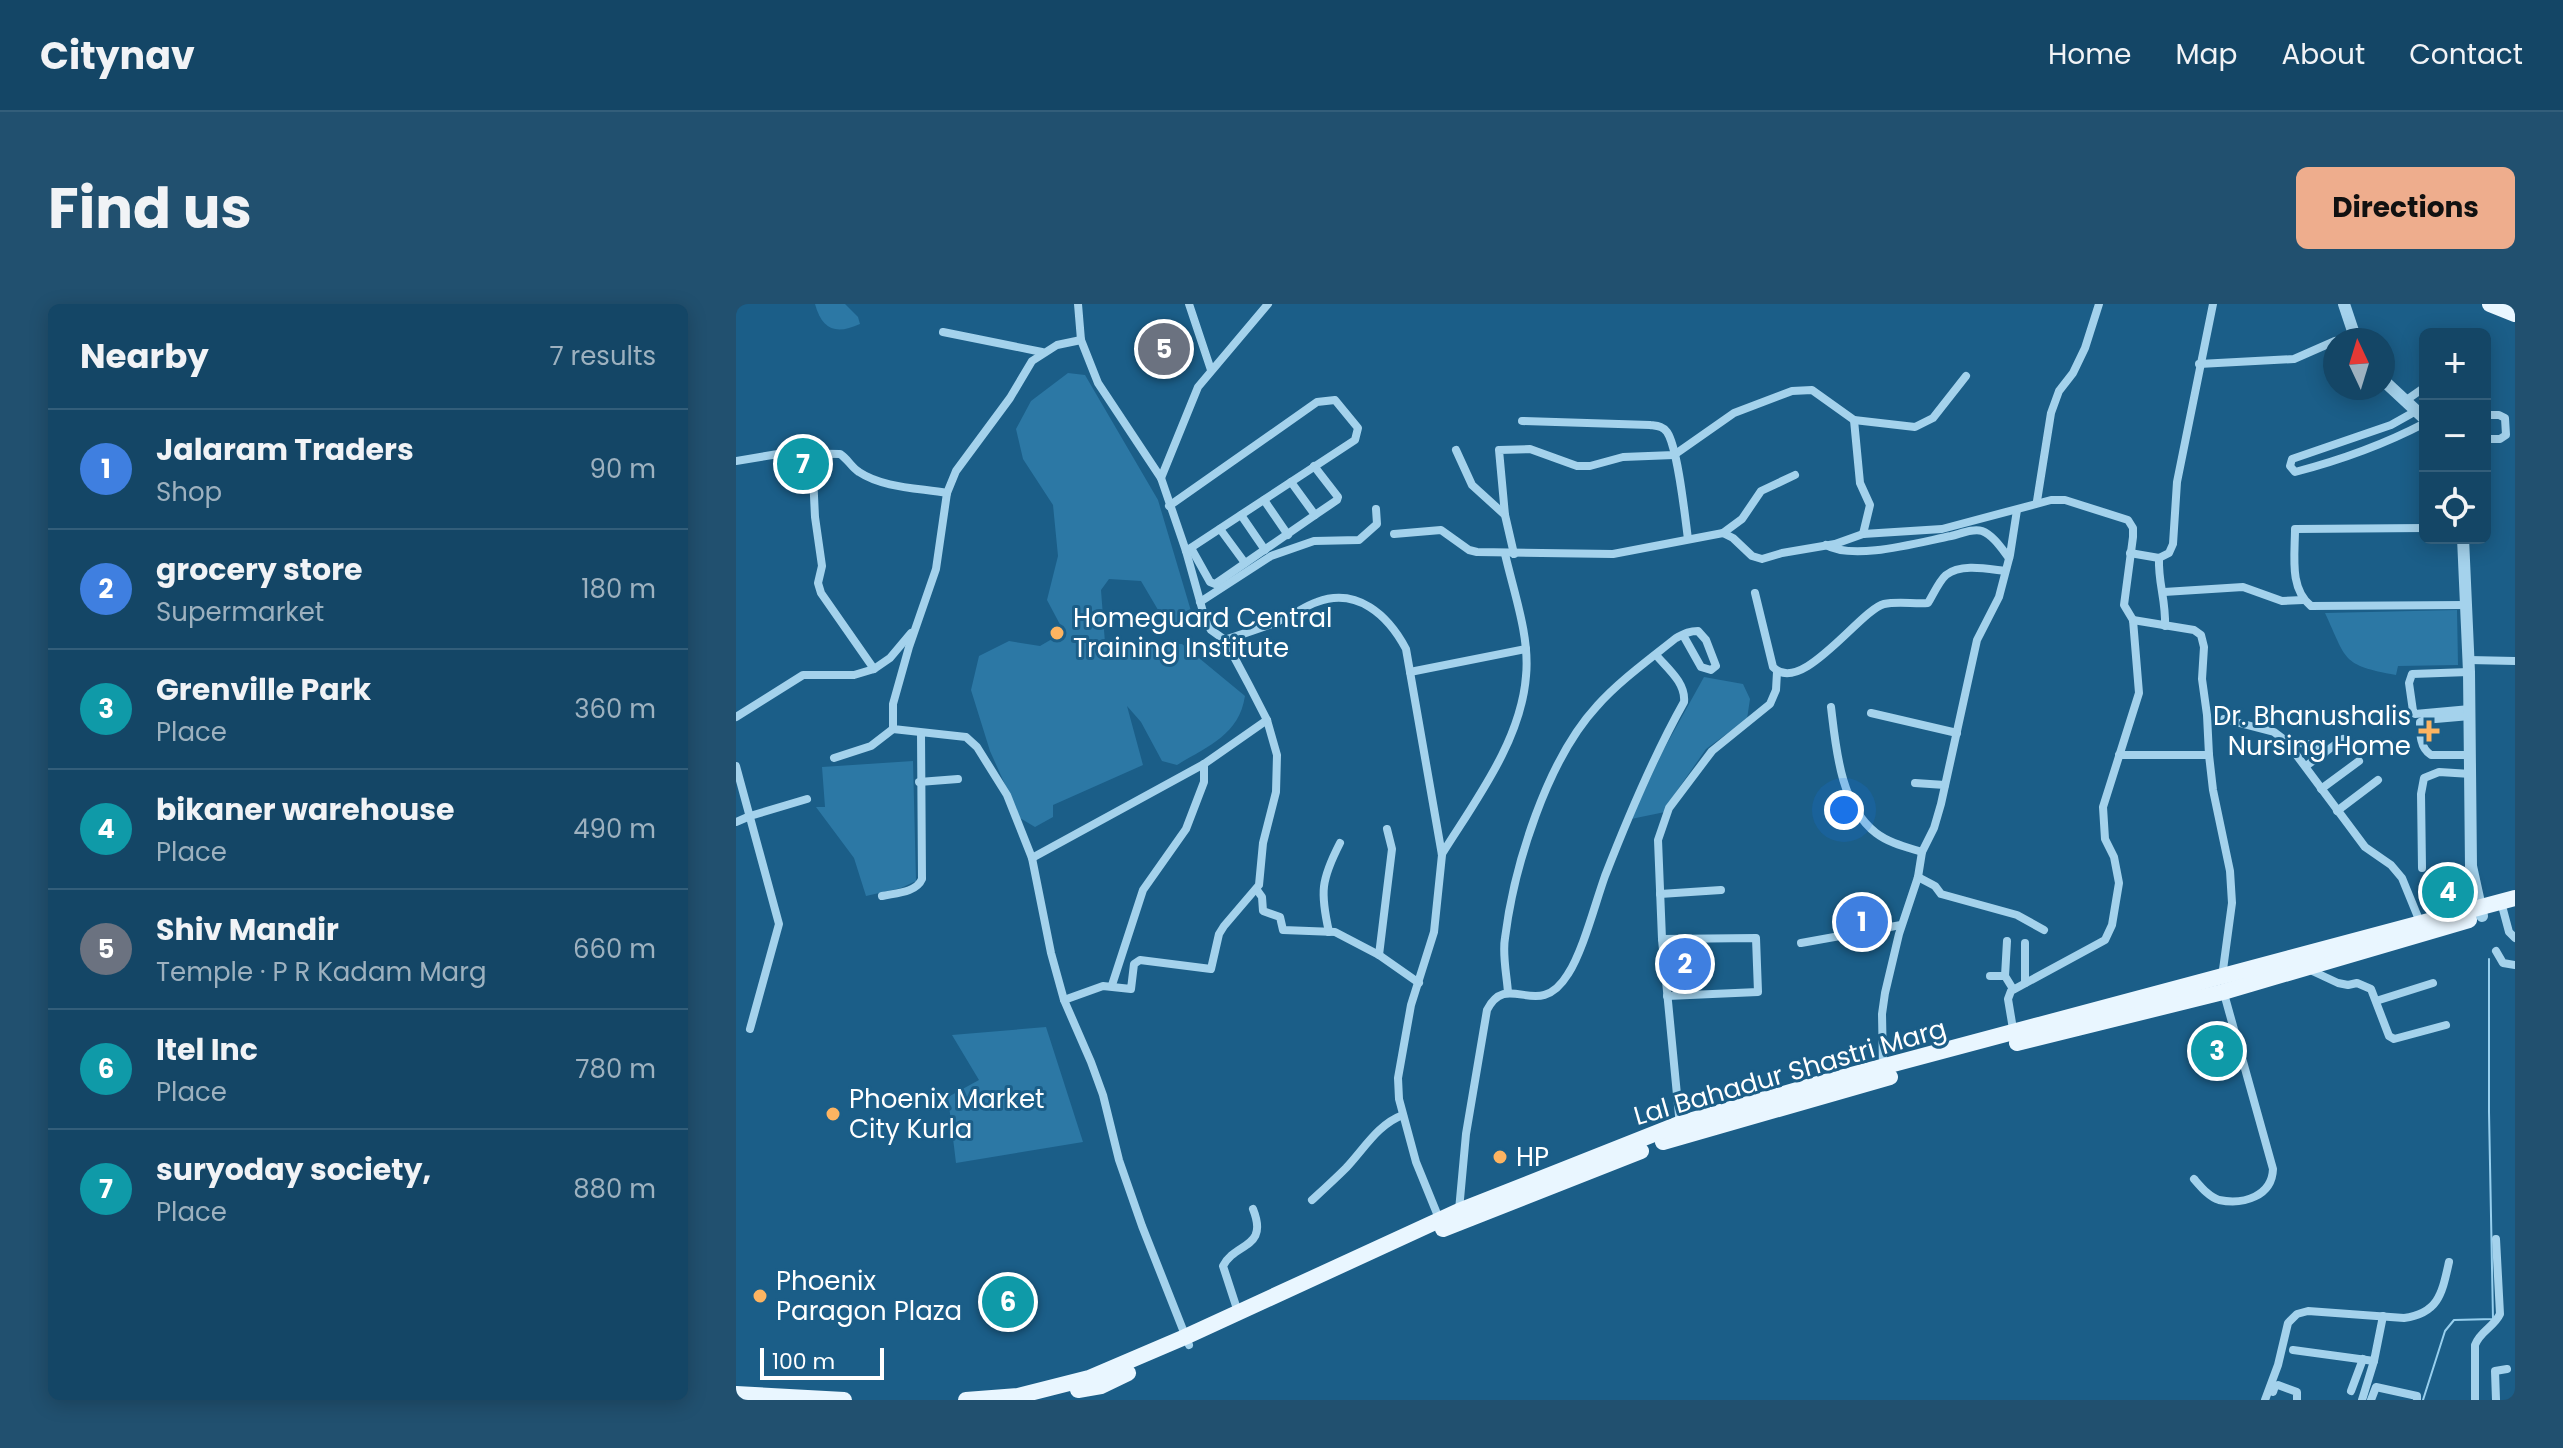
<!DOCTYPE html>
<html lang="en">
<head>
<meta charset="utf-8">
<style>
	:root { --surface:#144666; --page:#21506f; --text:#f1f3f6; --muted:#9db1bf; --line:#335e7a; --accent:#eead8d }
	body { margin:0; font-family:Poppins,sans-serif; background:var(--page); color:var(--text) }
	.controls { position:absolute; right:24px; top:24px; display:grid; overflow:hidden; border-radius:12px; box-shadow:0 4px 20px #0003 }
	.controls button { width:72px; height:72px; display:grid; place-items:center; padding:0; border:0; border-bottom:2px solid var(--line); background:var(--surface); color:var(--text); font:40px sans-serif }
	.compass { position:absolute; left:1587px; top:24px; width:72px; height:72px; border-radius:50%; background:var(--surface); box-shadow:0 4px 20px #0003; rotate:356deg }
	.scale { position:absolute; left:24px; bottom:20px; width:124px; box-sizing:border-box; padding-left:8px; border:4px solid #fff; border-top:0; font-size:22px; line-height:28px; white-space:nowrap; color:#fff; -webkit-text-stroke:6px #1b5e88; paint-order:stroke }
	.you { position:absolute; left:1108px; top:506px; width:28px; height:28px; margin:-20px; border:6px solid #fff; border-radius:50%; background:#1a73e8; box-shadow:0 0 0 12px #1a73e833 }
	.badge { display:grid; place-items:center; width:52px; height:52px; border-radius:50%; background:var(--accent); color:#fff; font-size:26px; font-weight:700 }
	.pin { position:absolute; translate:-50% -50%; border:4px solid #fff; box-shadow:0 2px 8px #0006 }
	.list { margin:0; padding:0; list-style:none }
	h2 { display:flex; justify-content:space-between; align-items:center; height:104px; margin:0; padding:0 32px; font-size:34px }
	h2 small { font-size:26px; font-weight:400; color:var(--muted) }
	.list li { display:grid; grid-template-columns:52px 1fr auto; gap:24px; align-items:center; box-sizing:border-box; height:120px; padding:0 32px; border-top:2px solid var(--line) }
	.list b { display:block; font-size:30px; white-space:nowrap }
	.list p { margin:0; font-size:26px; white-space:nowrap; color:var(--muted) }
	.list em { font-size:26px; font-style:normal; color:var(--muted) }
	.icon { flex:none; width:44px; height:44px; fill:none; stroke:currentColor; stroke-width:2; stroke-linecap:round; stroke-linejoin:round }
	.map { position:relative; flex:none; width:1779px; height:1096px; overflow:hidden; border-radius:12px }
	header { display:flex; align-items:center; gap:48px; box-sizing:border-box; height:112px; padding:0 40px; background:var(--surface); border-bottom:2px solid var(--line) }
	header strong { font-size:38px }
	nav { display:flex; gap:44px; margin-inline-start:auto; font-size:28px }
	.intro { display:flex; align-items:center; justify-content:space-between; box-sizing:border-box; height:192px; padding:0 48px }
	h1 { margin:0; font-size:56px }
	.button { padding:20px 36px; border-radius:12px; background:var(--accent); color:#111; font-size:28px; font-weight:700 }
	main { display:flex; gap:48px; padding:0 48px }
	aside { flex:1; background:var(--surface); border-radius:12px; box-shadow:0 4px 20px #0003 }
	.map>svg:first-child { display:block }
	.green { fill:#2c78a5 }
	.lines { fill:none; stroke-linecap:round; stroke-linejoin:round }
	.stream { stroke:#97cfee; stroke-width:2 }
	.minor { stroke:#a4d2ec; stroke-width:8 }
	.tertiary { stroke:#a4d2ec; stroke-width:12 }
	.primary { stroke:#e9f6ff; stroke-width:16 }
	.poi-dot { fill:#fdb461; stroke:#1b5e88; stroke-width:3 }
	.labels { text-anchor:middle; stroke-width:6; stroke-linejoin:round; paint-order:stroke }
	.poi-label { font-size:26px; fill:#fff; stroke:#1b5e88; text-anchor:start }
	.street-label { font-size:26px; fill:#fff; stroke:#1b5e88 }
</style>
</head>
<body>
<header>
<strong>Citynav</strong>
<nav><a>Home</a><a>Map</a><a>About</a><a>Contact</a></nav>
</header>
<div class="intro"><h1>Find us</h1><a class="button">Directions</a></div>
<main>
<aside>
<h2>Nearby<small>7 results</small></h2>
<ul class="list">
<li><span class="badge" style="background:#3f7fe0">1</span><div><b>Jalaram Traders</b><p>Shop</p></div><em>90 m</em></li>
<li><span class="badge" style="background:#3f7fe0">2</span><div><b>grocery store</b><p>Supermarket</p></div><em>180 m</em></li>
<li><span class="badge" style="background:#0f9aa8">3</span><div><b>Grenville Park</b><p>Place</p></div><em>360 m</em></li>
<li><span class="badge" style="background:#0f9aa8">4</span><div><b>bikaner warehouse</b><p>Place</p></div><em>490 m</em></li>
<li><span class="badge" style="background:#6b7280">5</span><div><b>Shiv Mandir</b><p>Temple · P R Kadam Marg</p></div><em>660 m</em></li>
<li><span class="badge" style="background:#0f9aa8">6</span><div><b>Itel Inc</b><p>Place</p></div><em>780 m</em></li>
<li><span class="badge" style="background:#0f9aa8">7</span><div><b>suryoday society,</b><p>Place</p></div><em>880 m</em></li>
</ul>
</aside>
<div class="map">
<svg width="1779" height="1096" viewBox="0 0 1779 1096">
	<rect width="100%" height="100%" fill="#1b5e88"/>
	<!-- green -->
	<g class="green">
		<path d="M79 0H109L122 13 124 20C100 31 86 26 79 0Z"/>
		<path d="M332 69 349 71 422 196 455 307 442 322 428 316 405 277 373 275 365 286 369 339 446 340 509 392C503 431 472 442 441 461L426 457 405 418 391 402 407 461 317 501V513L299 523 284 514 254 447 235 386 243 352 273 337 304 342 328 328 311 296 322 252 317 201 287 155 280 125 295 97Z"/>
		<path d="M1721 306 1722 361 1662 362 1660 371C1605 361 1611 356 1589 309Z"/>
		<polygon points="968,373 1007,380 1014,395 1011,415 970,445 931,501 929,508 895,515 928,445"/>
		<polygon points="177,457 180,577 165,584 130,592 118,554 80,503 89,503 86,463"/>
		<polygon points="310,723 347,838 220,859 212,793 243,776 216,731"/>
	</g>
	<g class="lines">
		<!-- stream -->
		<polyline class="stream" points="1687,1096 1709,1027 1718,1016 1757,1015 1753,808 1753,655"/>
		<!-- minor -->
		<g class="minor">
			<polyline points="342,0 345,36 362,79 425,174"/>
			<polyline points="453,0 475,66"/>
			<polyline points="207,28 306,48"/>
			<polyline points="345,36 321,41 296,57 274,94 220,167 211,189 200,265 173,343 157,400 157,425 230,433 241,443 271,491 296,554 315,649 328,696 355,758 367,791 383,856 406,922 453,1041"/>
			<polyline points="1463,60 1558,55 1599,37"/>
			<polyline points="1669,97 1689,83"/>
			<path d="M1680 107 1655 121 1556 155 1554 162 1559 168C1605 156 1647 141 1689 119"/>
			<polyline points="1749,111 1763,111 1769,114 1770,131 1764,135 1749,135"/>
			<polyline points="1118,116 1124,179 1134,201 1127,230"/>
			<path d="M786 117 914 121C921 122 927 122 931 128 942 144 949 213 952 235"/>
			<polyline points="720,146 736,181 769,211 778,250"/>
			<polyline points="76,150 79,213 86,262 82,279 85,289 138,365"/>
			<path d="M0 157 48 149 104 150C112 155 115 163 123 168 147 184 183 184 211 189"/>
			<polyline points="578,162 602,193 601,196 579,211"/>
			<polyline points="528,196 552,231"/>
			<polyline points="1301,197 1315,109 1323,87 1337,69 1349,44 1363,0"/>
			<polyline points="433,202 581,98 599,96 622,124 619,136 450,247"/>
			<polyline points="505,211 529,246"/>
			<polyline points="769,211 763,146 794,145 841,162 854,162 887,153 938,151 998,109 1056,87 1076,86 1118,116 1179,123 1197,114 1230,72"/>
			<path d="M1689 224 1559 225C1559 251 1553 285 1575 302L1729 301"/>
			<polyline points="484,225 509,259"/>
			<polyline points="987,229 1006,215 1025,187 1059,171"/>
			<polyline points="658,230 705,226 733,246 741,248 877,250 987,229 997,234 1016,252 1026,255 1046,249 1099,240 1127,230 1206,225 1315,196 1329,196 1392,216 1397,224 1397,233 1388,301 1397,316 1403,389 1367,503 1369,535 1378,553 1383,579 1376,621 1369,636 1358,642 1275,687 1272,695 1278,731"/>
			<path d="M1090 241C1118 257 1184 238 1215 232 1224 230 1237 224 1246 227 1257 231 1266 245 1273 254"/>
			<polyline points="455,244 474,278 479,280 579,211 555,178"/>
			<polyline points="1394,249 1423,254 1433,249 1437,240 1441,178 1477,0"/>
			<path d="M1423 254C1422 280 1430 295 1429 322"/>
			<polyline points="1428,288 1507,283 1546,297 1567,296"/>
			<path d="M1019 289 1037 363C1065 393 1124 306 1148 300 1161 297 1178 300 1192 299 1197 291 1203 277 1210 271 1225 259 1252 265 1269 267"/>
			<polyline points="464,298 535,252 578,237 623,236 641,220 640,205"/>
			<polyline points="1397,316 1458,326 1465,331 1468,343 1466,375 1471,411 1473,451 1477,486 1494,567 1496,599 1486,673"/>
			<path d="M489 336C508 329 529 324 547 315 559 310 569 302 581 298 621 283 652 311 670 345L706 551 698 628 675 701 662 774 663 795 680 858 704 917"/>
			<polyline points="1733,356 1779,357"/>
			<polyline points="674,368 790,345"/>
			<polyline points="1733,368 1676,370 1673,379 1677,407 1679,410 1734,405"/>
			<path d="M1095 403C1100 444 1104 501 1140 529 1153 539 1170 543 1186 548"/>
			<polyline points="1135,409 1221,429"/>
			<path d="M1734 412 1688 416 1684 418C1684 430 1684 444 1695 451H1735"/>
			<polyline points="0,413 67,371 118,371 138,365 154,354 175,329"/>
			<polyline points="1488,415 1538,428 1550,437 1629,543 1655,561 1666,574 1684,618"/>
			<polyline points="1551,437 1577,441 1589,448"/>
			<polyline points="1383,451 1473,451"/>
			<polyline points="98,454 135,442 157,425"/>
			<polyline points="0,462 43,620 14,725"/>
			<polyline points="1570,462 1607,435"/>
			<polyline points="183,478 222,475"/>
			<polyline points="1179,479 1209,481"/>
			<polyline points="1585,485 1623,457"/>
			<polyline points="1601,507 1642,476"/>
			<polyline points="0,518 14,512 71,495"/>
			<path d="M706 550C739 497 785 437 790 372 794 333 778 289 769 250"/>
			<polyline points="296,554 468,460 531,416"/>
			<polyline points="1686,564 1685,490 1688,474 1703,468 1735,470"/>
			<polyline points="1182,573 1199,582 1205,590 1281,611 1308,626"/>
			<polyline points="521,586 526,593 527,607 544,613 547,626 599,628 643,651 683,679"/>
			<polyline points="924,590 985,586"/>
			<path d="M146 592C159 589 180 589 186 575L185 429"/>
			<polyline points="1765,598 1773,628 1779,634"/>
			<path d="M593 628C584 588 585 576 604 539"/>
			<polyline points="926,635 1020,634 1022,688 931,692"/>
			<polyline points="1271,637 1269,672 1277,685"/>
			<polyline points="1065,639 1165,621"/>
			<polyline points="1760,647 1767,659 1779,661"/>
			<polyline points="643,651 656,545 651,525"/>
			<polyline points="1572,665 1602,679 1612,681 1621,679 1635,685 1653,732 1658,735 1710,721"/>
			<polyline points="1254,672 1269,672"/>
			<polyline points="1289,679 1289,639"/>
			<polyline points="376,681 407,586 450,525 468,478 468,460"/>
			<path d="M772 689C771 672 766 651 769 634 778 562 811 456 861 402 882 378 915 354 940 334 948 330 953 327 962 327L970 336 980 362 975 366 965 363 947 331"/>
			<polyline points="328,696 367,682 395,685 398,660 404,656 475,665 483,630 488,622 523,581 527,539 540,488 541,451 531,416 513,381 489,336 475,326 469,315 450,247 425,174 462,83 532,0"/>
			<polyline points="1640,697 1697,679"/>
			<polyline points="1147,762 1146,710 1149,689 1163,630 1182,573 1186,548 1198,524 1205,500 1241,336 1263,293 1274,251 1281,206"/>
			<polyline points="944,822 926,635 922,536 933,504 976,447 1034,400 1040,386 1041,368"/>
			<path d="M1458 875C1465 883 1473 893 1483 896 1508 901 1536 892 1537 865L1487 686"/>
			<path d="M576 896C588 885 599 875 610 864 628 845 642 820 667 811"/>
			<path d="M723 906 730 830 751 706C772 665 802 719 832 670 847 647 859 600 869 572 892 513 917 453 948 398 950 379 932 365 920 351"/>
			<path d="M502 1008 487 962C499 938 533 945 517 905"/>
			<polyline points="1557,1046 1638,1057"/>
			<polyline points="1615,1087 1627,1055"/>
			<polyline points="1537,1088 1539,1082 1542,1081 1561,1088 1561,1096"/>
			<path d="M1529 1096 1542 1061 1552 1019 1561 1010 1572 1007 1668 1014C1703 1009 1706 989 1713 958"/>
			<polyline points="1626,1096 1638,1057 1647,1012"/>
			<polyline points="1635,1096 1640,1083 1681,1092 1681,1096"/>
			<path d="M1739 1096V1041C1744 1027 1758 1023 1764 1010L1760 935"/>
			<polyline points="1760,1096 1759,1067 1771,1065"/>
		</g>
		<!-- tertiary -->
		<g class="tertiary">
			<polyline points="1608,0 1620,36"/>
			<polyline points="1647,76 1689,115"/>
			<polyline points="1727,234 1733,368 1735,562 1746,612"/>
		</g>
		<!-- primary -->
		<g class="primary">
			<polyline points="1754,0 1779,10"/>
			<polyline points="1281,739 1487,688 1733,616"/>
			<polyline points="927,838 1154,773"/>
			<polyline points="707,925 905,847"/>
			<polyline points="342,1086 365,1082 392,1069"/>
			<polyline points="0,1090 108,1096"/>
			<polyline points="230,1096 282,1092 353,1074 449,1033 723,907 943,820 1082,780 1779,594"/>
		</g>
	</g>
	<!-- markers -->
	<g class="poi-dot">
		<circle cx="321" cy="329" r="8"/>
		<path d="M1689 415h8v8h8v8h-8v8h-8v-8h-8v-8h8z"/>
		<circle cx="97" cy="810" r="8"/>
		<circle cx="764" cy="853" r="8"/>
		<circle cx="24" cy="992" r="8"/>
	</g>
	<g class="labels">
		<!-- poi labels -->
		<g class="poi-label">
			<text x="337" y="323">Homeguard Central<tspan x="337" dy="30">Training Institute</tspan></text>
			<text x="1675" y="421" text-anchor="end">Dr. Bhanushalis<tspan x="1675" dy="30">Nursing Home</tspan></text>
			<text x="113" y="804">Phoenix Market<tspan x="113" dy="30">City Kurla</tspan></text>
			<text x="780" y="862">HP</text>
			<text x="40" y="986">Phoenix<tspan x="40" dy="30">Paragon Plaza</tspan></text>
		</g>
		<!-- street labels -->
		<g class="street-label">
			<text transform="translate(1054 768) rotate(-16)" y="9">Lal Bahadur Shastri Marg</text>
		</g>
	</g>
</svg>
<div class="controls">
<button>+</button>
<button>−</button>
<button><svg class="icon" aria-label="locate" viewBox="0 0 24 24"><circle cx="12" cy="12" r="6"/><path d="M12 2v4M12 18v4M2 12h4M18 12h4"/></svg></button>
</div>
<svg class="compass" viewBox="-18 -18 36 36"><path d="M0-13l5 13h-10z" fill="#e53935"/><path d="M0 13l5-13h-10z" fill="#9db1bf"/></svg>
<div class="scale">100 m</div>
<div class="you"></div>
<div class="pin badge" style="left:1126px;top:618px;background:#3f7fe0">1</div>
<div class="pin badge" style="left:949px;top:660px;background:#3f7fe0">2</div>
<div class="pin badge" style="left:1481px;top:747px;background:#0f9aa8">3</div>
<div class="pin badge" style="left:1712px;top:588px;background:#0f9aa8">4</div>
<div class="pin badge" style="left:428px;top:45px;background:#6b7280">5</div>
<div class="pin badge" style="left:272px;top:998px;background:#0f9aa8">6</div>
<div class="pin badge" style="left:67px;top:160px;background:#0f9aa8">7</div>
</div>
</main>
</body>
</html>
